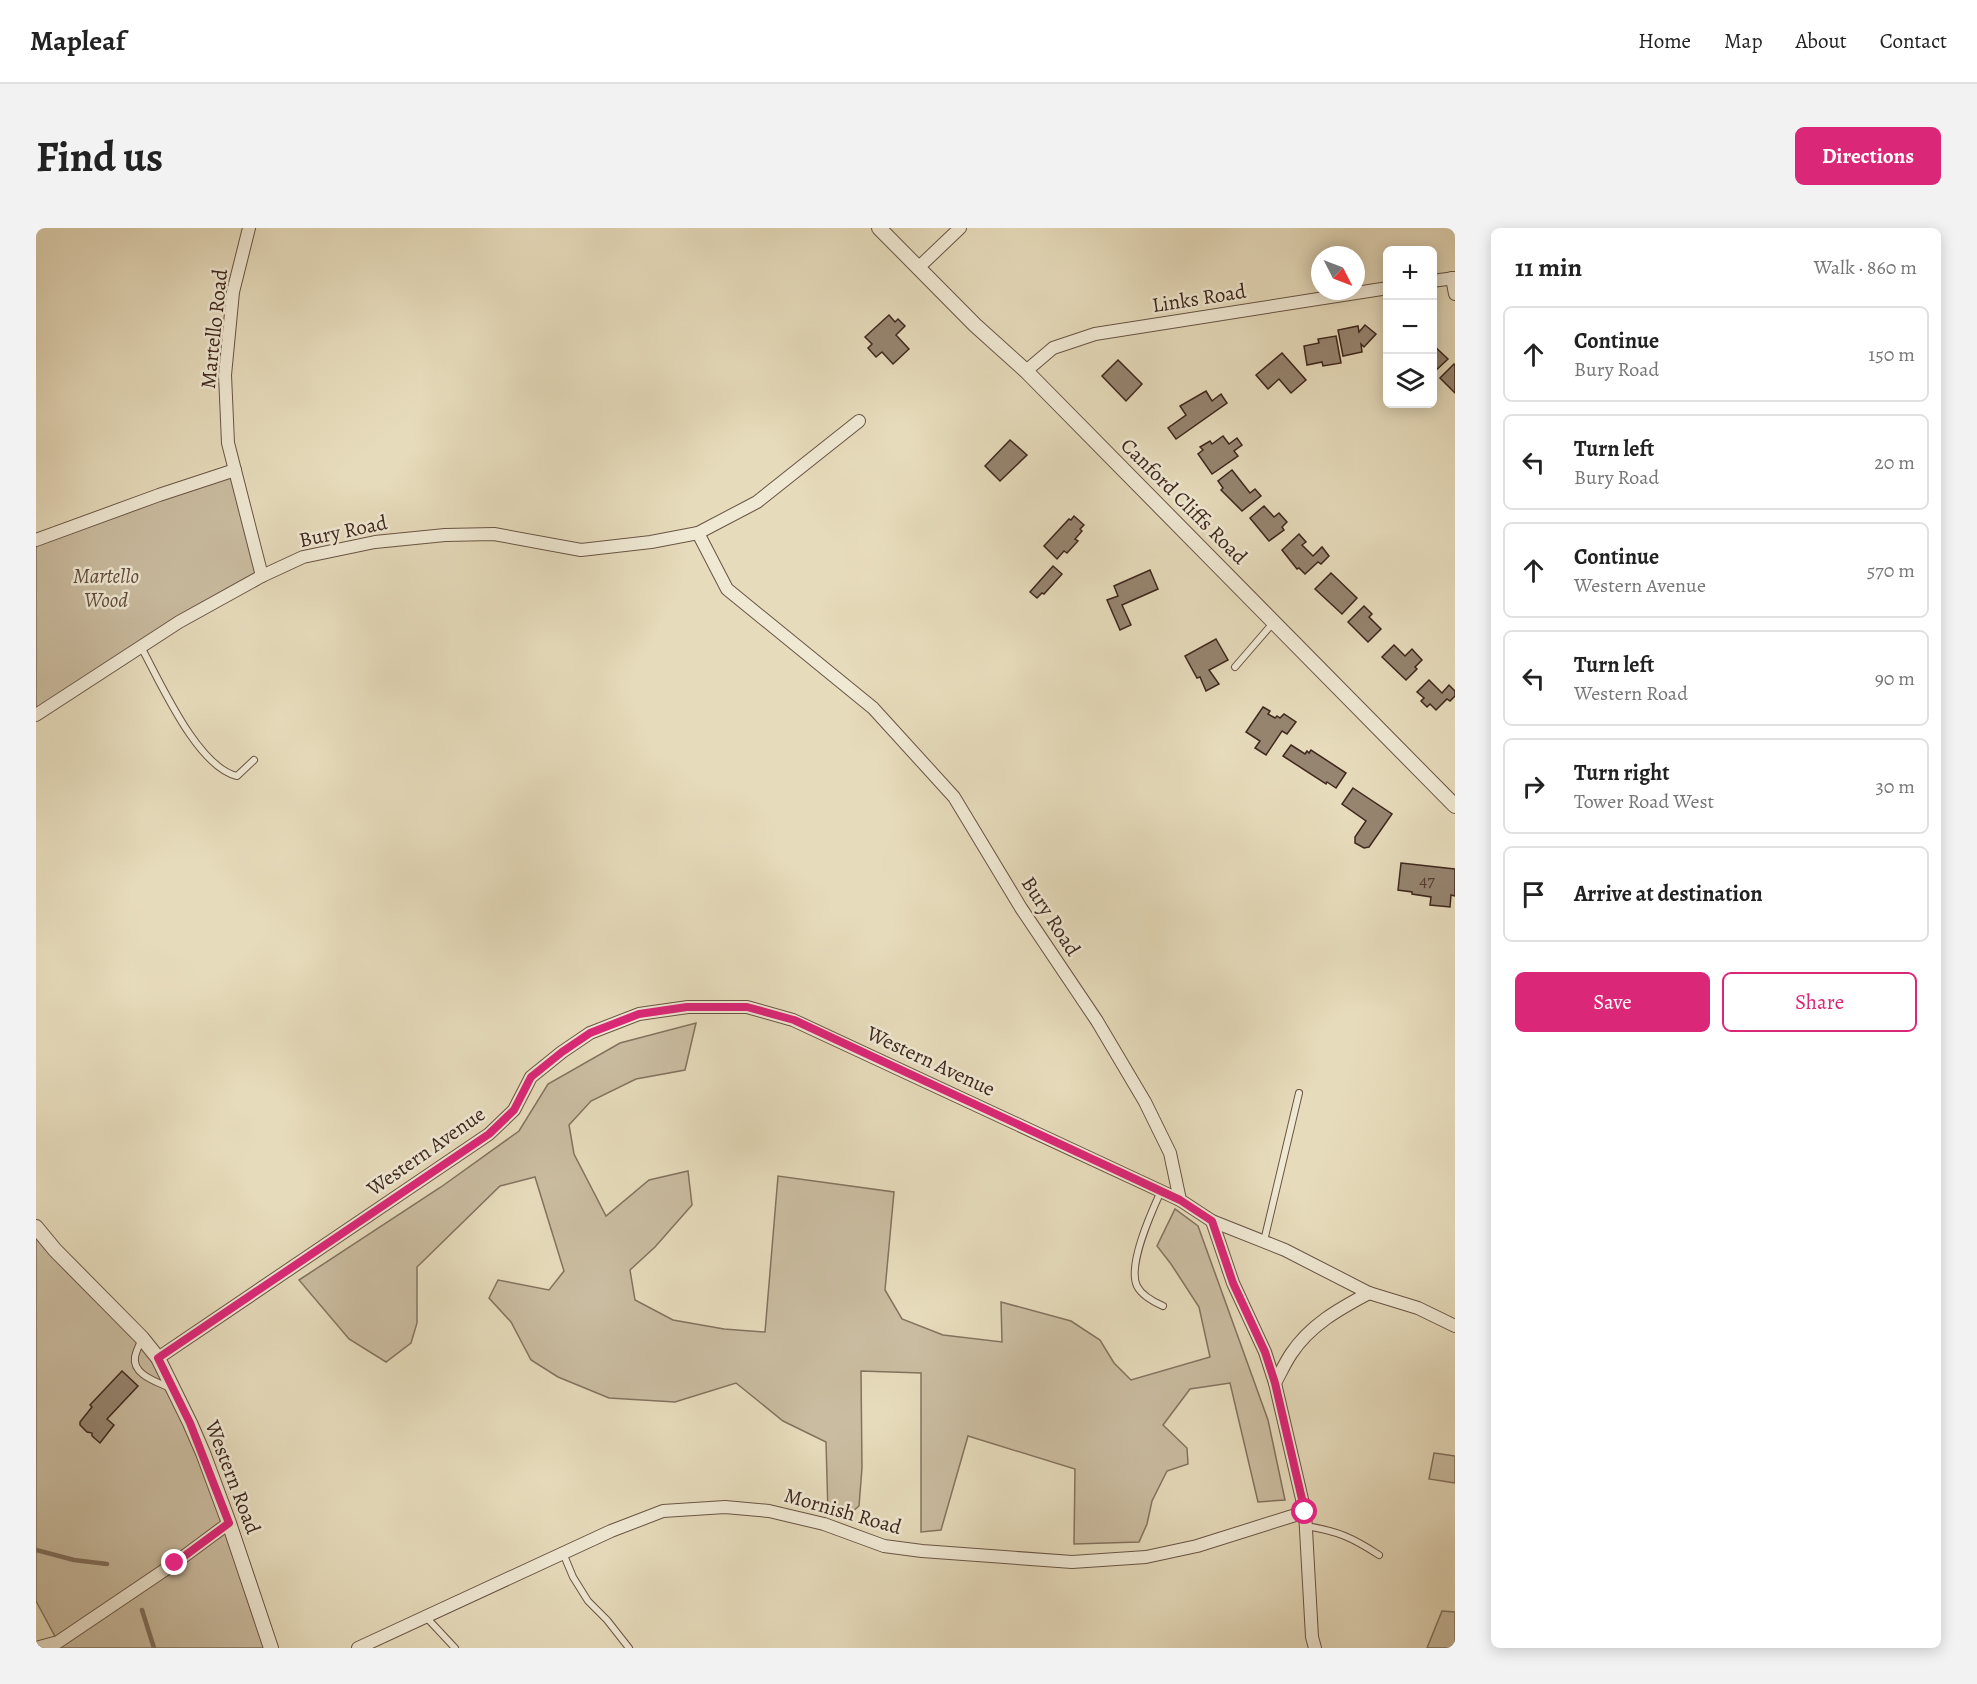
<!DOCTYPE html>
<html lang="en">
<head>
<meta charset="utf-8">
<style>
	:root { --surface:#fff; --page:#f2f2f2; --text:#222; --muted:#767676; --line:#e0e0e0; --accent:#db2777 }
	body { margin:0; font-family:Alegreya,serif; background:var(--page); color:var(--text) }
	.controls { position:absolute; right:18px; top:18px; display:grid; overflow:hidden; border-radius:9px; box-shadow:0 3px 15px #0003 }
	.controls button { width:54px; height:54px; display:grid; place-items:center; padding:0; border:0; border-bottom:2px solid var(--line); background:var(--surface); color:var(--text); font:30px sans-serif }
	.compass { position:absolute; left:1275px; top:18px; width:54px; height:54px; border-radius:50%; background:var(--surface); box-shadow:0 3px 15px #0003; rotate:132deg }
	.stop { position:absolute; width:18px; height:18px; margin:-14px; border:4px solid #db2777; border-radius:50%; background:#fff }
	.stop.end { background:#db2777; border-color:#fff; box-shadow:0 2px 6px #0008 }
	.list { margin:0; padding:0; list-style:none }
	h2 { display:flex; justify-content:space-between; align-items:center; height:78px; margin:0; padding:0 24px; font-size:26px }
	h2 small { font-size:20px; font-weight:400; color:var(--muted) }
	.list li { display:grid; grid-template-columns:39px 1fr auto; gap:18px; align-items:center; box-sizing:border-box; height:96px; margin:0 12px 12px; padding:0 12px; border:2px solid var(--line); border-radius:9px }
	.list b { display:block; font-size:22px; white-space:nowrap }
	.list p { margin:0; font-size:20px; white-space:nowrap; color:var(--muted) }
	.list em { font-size:20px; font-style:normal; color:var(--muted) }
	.actions { display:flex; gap:12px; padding:18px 24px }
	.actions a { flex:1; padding:14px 0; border:2px solid var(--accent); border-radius:9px; text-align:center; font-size:21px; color:var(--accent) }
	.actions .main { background:var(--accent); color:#fff }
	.icon { flex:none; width:33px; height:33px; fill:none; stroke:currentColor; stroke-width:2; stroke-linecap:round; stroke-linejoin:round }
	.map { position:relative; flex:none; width:1419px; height:1420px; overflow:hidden; border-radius:9px }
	header { display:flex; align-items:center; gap:36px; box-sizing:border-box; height:84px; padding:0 30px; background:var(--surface); border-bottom:2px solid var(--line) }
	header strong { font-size:28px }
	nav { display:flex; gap:33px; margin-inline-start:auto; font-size:21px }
	.intro { display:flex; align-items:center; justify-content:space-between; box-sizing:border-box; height:144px; padding:0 36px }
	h1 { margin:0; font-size:42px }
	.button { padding:15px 27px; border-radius:9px; background:var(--accent); color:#fff; font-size:21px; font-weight:700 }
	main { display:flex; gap:36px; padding:0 36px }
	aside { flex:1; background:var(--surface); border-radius:9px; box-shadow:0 3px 15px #0003 }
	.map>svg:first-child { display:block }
	.green { fill:#cabca0; stroke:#84725f; stroke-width:1.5 }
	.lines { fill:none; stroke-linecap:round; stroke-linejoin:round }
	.stream { stroke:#816e5c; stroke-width:4.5 }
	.building { fill:#968570; stroke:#3f271e; stroke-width:1.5 }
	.service-casing { stroke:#695445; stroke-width:8 }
	.minor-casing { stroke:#695445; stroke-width:14 }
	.tertiary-casing { stroke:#695445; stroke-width:16 }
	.service { stroke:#efe8d3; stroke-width:6 }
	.minor { stroke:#efe8d3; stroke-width:12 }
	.tertiary { stroke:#efe8d3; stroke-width:14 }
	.route { stroke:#db2777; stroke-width:8 }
	.labels { text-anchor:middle; stroke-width:5; stroke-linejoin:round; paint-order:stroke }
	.number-label { font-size:18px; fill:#553e32 }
	.street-label { font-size:21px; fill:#3f271e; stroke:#efe8d3 }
	.park-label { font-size:21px; font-style:italic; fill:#624c3e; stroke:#efe8d3 }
</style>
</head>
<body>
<header>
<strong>Mapleaf</strong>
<nav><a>Home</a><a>Map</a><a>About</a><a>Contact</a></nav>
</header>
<div class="intro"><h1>Find us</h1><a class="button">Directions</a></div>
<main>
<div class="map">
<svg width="1419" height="1420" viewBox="0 0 1419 1420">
	<rect width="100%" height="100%" fill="#e6dbbb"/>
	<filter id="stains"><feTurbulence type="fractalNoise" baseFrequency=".00333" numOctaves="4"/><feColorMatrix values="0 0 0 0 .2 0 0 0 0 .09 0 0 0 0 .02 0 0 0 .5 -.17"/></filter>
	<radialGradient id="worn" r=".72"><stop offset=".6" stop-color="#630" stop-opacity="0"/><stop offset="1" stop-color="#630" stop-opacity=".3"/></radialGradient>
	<!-- green -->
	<g class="green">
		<polygon points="199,242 226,348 0,487 0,312"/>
		<polygon points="660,795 649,842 600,851 555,873 533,897 538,926 570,988 613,952 652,943 656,977 619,1019 594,1042 599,1072 637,1092 688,1101 729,1104 742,948 858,964 849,1062 866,1091 907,1107 966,1114 965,1074 1035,1093 1064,1112 1078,1135 1095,1152 1174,1129 1163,1079 1135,1036 1121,1018 1139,981 1162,998 1232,1192 1249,1272 1222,1274 1194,1155 1154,1161 1127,1197 1151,1220 1152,1236 1131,1243 1116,1273 1111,1296 1103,1314 1038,1316 1039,1241 932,1208 905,1302 885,1304 885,1145 825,1143 826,1240 823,1278 809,1290 792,1286 790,1214 747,1193 700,1155 639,1174 573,1170 522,1149 495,1132 475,1094 453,1070 462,1052 513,1062 528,1043 499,949 464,958 381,1039 381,1095 375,1115 350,1134 313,1111 263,1052 405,959 483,903 512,856 584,815"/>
		<polygon points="0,999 106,1110 154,1195 235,1420 0,1420 22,1414 0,1373"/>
		<polygon points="1398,1225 1419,1228 1419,1255 1393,1251"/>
		<polygon points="1406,1383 1419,1384 1419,1420 1391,1420"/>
	</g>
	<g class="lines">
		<!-- stream -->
		<g class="stream">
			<polyline points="0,1322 38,1332 71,1336"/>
			<polyline points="106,1382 118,1420"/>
		</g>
	</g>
	<!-- building -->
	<g class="building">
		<polygon points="853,87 859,94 862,91 869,98 860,107 873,121 857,136 846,124 840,129 832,120 836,116 829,109"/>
		<polygon points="1329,97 1340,106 1328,119 1325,116 1326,124 1307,128 1302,102 1322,98 1323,104"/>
		<polygon points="1300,108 1305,135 1287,138 1286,134 1271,137 1268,118 1283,115 1282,111"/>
		<polygon points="1396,116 1412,131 1397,145 1396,145"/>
		<polygon points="1246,125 1270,152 1255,165 1243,151 1232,161 1220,147"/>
		<polygon points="1082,132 1106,156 1090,173 1066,148"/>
		<polygon points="1418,136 1419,138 1419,165 1404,150"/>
		<polygon points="1170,163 1176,173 1185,166 1191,175 1140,211 1132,200 1150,187 1144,178"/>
		<polygon points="1187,208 1193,216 1201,210 1206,217 1198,223 1202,228 1176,246 1162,226 1167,222 1164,219 1174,213 1176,216"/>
		<polygon points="974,212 991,227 964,253 949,238"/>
		<polygon points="1196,242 1214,265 1219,261 1225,268 1206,283 1185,262 1187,260 1182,253"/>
		<polygon points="1228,278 1238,289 1243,285 1251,294 1246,299 1248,302 1233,313 1214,290"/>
		<polygon points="1038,288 1048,297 1044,301 1046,303 1039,311 1042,313 1031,325 1028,323 1021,331 1008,318 1033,291 1035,292"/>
		<polygon points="1263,306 1270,314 1266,317 1277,328 1286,319 1293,328 1285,336 1282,334 1269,346 1263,340 1261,341 1246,322"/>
		<polygon points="1017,338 1026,346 1008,366 1006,365 1001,370 994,364"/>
		<polygon points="1114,342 1122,361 1086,377 1095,397 1084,402 1071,372 1082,368 1078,358"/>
		<polygon points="1295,345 1321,370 1306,386 1279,361"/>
		<polygon points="1328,378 1336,386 1333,389 1345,401 1332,414 1312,394"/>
		<polygon points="1180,411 1192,432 1173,442 1183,456 1170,463 1164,449 1161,450 1149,428"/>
		<polygon points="1358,417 1369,428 1376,421 1386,432 1379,439 1381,441 1370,452 1346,429"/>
		<polygon points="1393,452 1406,465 1413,457 1419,463 1419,468 1414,473 1411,471 1400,482 1394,476 1391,479 1385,473 1388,470 1381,464"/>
		<polygon points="1227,479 1234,483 1232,486 1239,490 1241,488 1244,490 1248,486 1260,494 1251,506 1246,503 1230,527 1219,520 1224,513 1210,504"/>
		<polygon points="1255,517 1269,526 1271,523 1273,525 1275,522 1310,545 1300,560 1291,554 1290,556 1247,528"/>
		<polygon points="1317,560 1356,586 1333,619 1328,620 1319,615 1319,609 1330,593 1306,576"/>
		<polygon points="1365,635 1419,641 1419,668 1415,667 1414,679 1394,677 1395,669 1376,666 1376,664 1362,662"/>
		<polygon points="86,1143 102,1158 71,1191 78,1197 64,1215 56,1208 56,1205 51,1204 44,1197 44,1194 56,1179 54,1177"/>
	</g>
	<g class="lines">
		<!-- service casing -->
		<g class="service-casing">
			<g id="service">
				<path d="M105 419C124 453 161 539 201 548L218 532"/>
				<polyline points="1199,439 1237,395"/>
				<path d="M1125 963C1116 983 1091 1037 1101 1058 1106 1068 1118 1074 1127 1078"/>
				<polyline points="1228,1013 1263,865"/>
				<path d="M106 1110C104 1116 100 1123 99 1129 96 1147 122 1154 134 1160"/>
				<path d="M1270 1298C1302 1303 1317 1310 1343 1327"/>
				<polyline points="527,1325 537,1349 552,1373 571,1392 593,1420"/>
				<polyline points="390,1389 419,1420"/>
			</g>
		</g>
		<!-- minor casing -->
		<g class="minor-casing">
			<g id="minor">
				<polyline points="213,0 197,64 189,147 192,215 226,348"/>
				<polyline points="882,40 924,0"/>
				<polyline points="1416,50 1419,66"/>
				<polyline points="1396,53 1419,50"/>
				<polyline points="990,143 1017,120 1059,106 1352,60"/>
				<polyline points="662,305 691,361 837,480 918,569 985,680 1061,793 1109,874 1134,925 1144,972"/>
				<polyline points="0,312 123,267 199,242"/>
				<polyline points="0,487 143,394 226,348 267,329 339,314 409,307 458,306 545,322 615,314 662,305 721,274 823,193"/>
				<polyline points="1176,993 1197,1055 1229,1124 1239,1155 1269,1284 1276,1409 1279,1420"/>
				<polyline points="122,1130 453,906 478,882 495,849 526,824 554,805 603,786 652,779 711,779 757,792 1144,972 1176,993 1249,1022 1333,1065 1382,1080 1419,1098"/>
				<path d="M1239 1155C1244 1146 1249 1135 1255 1126 1274 1097 1303 1081 1333 1065"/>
				<polyline points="0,1420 22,1414 139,1335 193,1295"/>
				<polyline points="322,1420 575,1303 627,1283 689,1279 733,1283 788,1296 848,1318 886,1323 1036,1334 1110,1329 1161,1318 1269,1284"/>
			</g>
		</g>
		<!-- tertiary casing -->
		<g class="tertiary-casing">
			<g id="tertiary">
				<polyline points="843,0 939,97 990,143 1419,578"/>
				<polyline points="0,999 19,1022 106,1110 122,1130 154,1195 167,1225 193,1295 235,1420"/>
			</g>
		</g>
		<!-- service -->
		<use href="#service" class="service"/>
		<!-- minor -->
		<use href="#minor" class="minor"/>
		<!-- tertiary -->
		<use href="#tertiary" class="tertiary"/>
	</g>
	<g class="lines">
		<!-- route -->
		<polyline class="route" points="139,1335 193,1295 154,1195 122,1130 453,906 478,882 495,849 526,824 554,805 603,786 651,779 711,779 758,792 1144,972 1176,993 1197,1055 1229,1124 1239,1155 1269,1284"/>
	</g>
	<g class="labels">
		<!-- number labels -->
		<g class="number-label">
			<text x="1391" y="658">47</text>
		</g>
		<!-- street labels -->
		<g class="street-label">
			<text transform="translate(1163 70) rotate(-9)" y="7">Links Road</text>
			<text transform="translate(178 101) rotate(-84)" y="7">Martello Road</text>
			<text transform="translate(1148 273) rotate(45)" y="7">Canford Cliffs Road</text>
			<text transform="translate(307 303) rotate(-12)" y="7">Bury Road</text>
			<text transform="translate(1015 688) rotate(57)" y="7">Bury Road</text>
			<text transform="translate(895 833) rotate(25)" y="7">Western Avenue</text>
			<text transform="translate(390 923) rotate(-35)" y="7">Western Avenue</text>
			<text transform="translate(197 1249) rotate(69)" y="7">Western Road</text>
			<text transform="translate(807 1283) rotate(16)" y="7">Mornish Road</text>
		</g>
		<!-- park labels -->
		<g class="park-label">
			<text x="70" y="355">Martello<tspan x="70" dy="24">Wood</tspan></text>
		</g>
	</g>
	<rect width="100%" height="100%" filter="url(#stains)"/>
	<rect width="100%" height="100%" fill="url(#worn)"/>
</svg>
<div class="controls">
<button>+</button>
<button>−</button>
<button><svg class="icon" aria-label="layers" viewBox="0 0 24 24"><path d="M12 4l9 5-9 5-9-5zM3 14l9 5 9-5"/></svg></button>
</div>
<svg class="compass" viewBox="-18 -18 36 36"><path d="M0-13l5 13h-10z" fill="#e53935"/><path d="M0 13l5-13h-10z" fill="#767676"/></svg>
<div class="stop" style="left:1269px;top:1284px"></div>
<div class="stop end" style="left:139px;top:1335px"></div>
</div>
<aside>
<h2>11 min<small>Walk · 860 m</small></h2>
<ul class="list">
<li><svg class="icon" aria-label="ahead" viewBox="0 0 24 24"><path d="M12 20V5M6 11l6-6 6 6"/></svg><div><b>Continue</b><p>Bury Road</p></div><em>150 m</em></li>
<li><svg class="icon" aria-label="left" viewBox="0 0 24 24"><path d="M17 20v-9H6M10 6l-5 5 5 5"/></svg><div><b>Turn left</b><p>Bury Road</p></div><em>20 m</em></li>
<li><svg class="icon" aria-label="ahead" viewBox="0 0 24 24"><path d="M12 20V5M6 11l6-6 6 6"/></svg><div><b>Continue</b><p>Western Avenue</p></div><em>570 m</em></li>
<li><svg class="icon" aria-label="left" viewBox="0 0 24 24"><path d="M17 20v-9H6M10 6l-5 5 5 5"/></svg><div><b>Turn left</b><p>Western Road</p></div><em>90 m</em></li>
<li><svg class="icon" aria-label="right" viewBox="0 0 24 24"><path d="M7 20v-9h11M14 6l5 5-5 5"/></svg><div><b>Turn right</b><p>Tower Road West</p></div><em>30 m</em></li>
<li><svg class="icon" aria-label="arrive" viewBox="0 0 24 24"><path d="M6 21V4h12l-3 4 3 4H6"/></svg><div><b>Arrive at destination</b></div></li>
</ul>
<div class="actions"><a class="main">Save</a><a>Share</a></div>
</aside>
</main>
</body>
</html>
